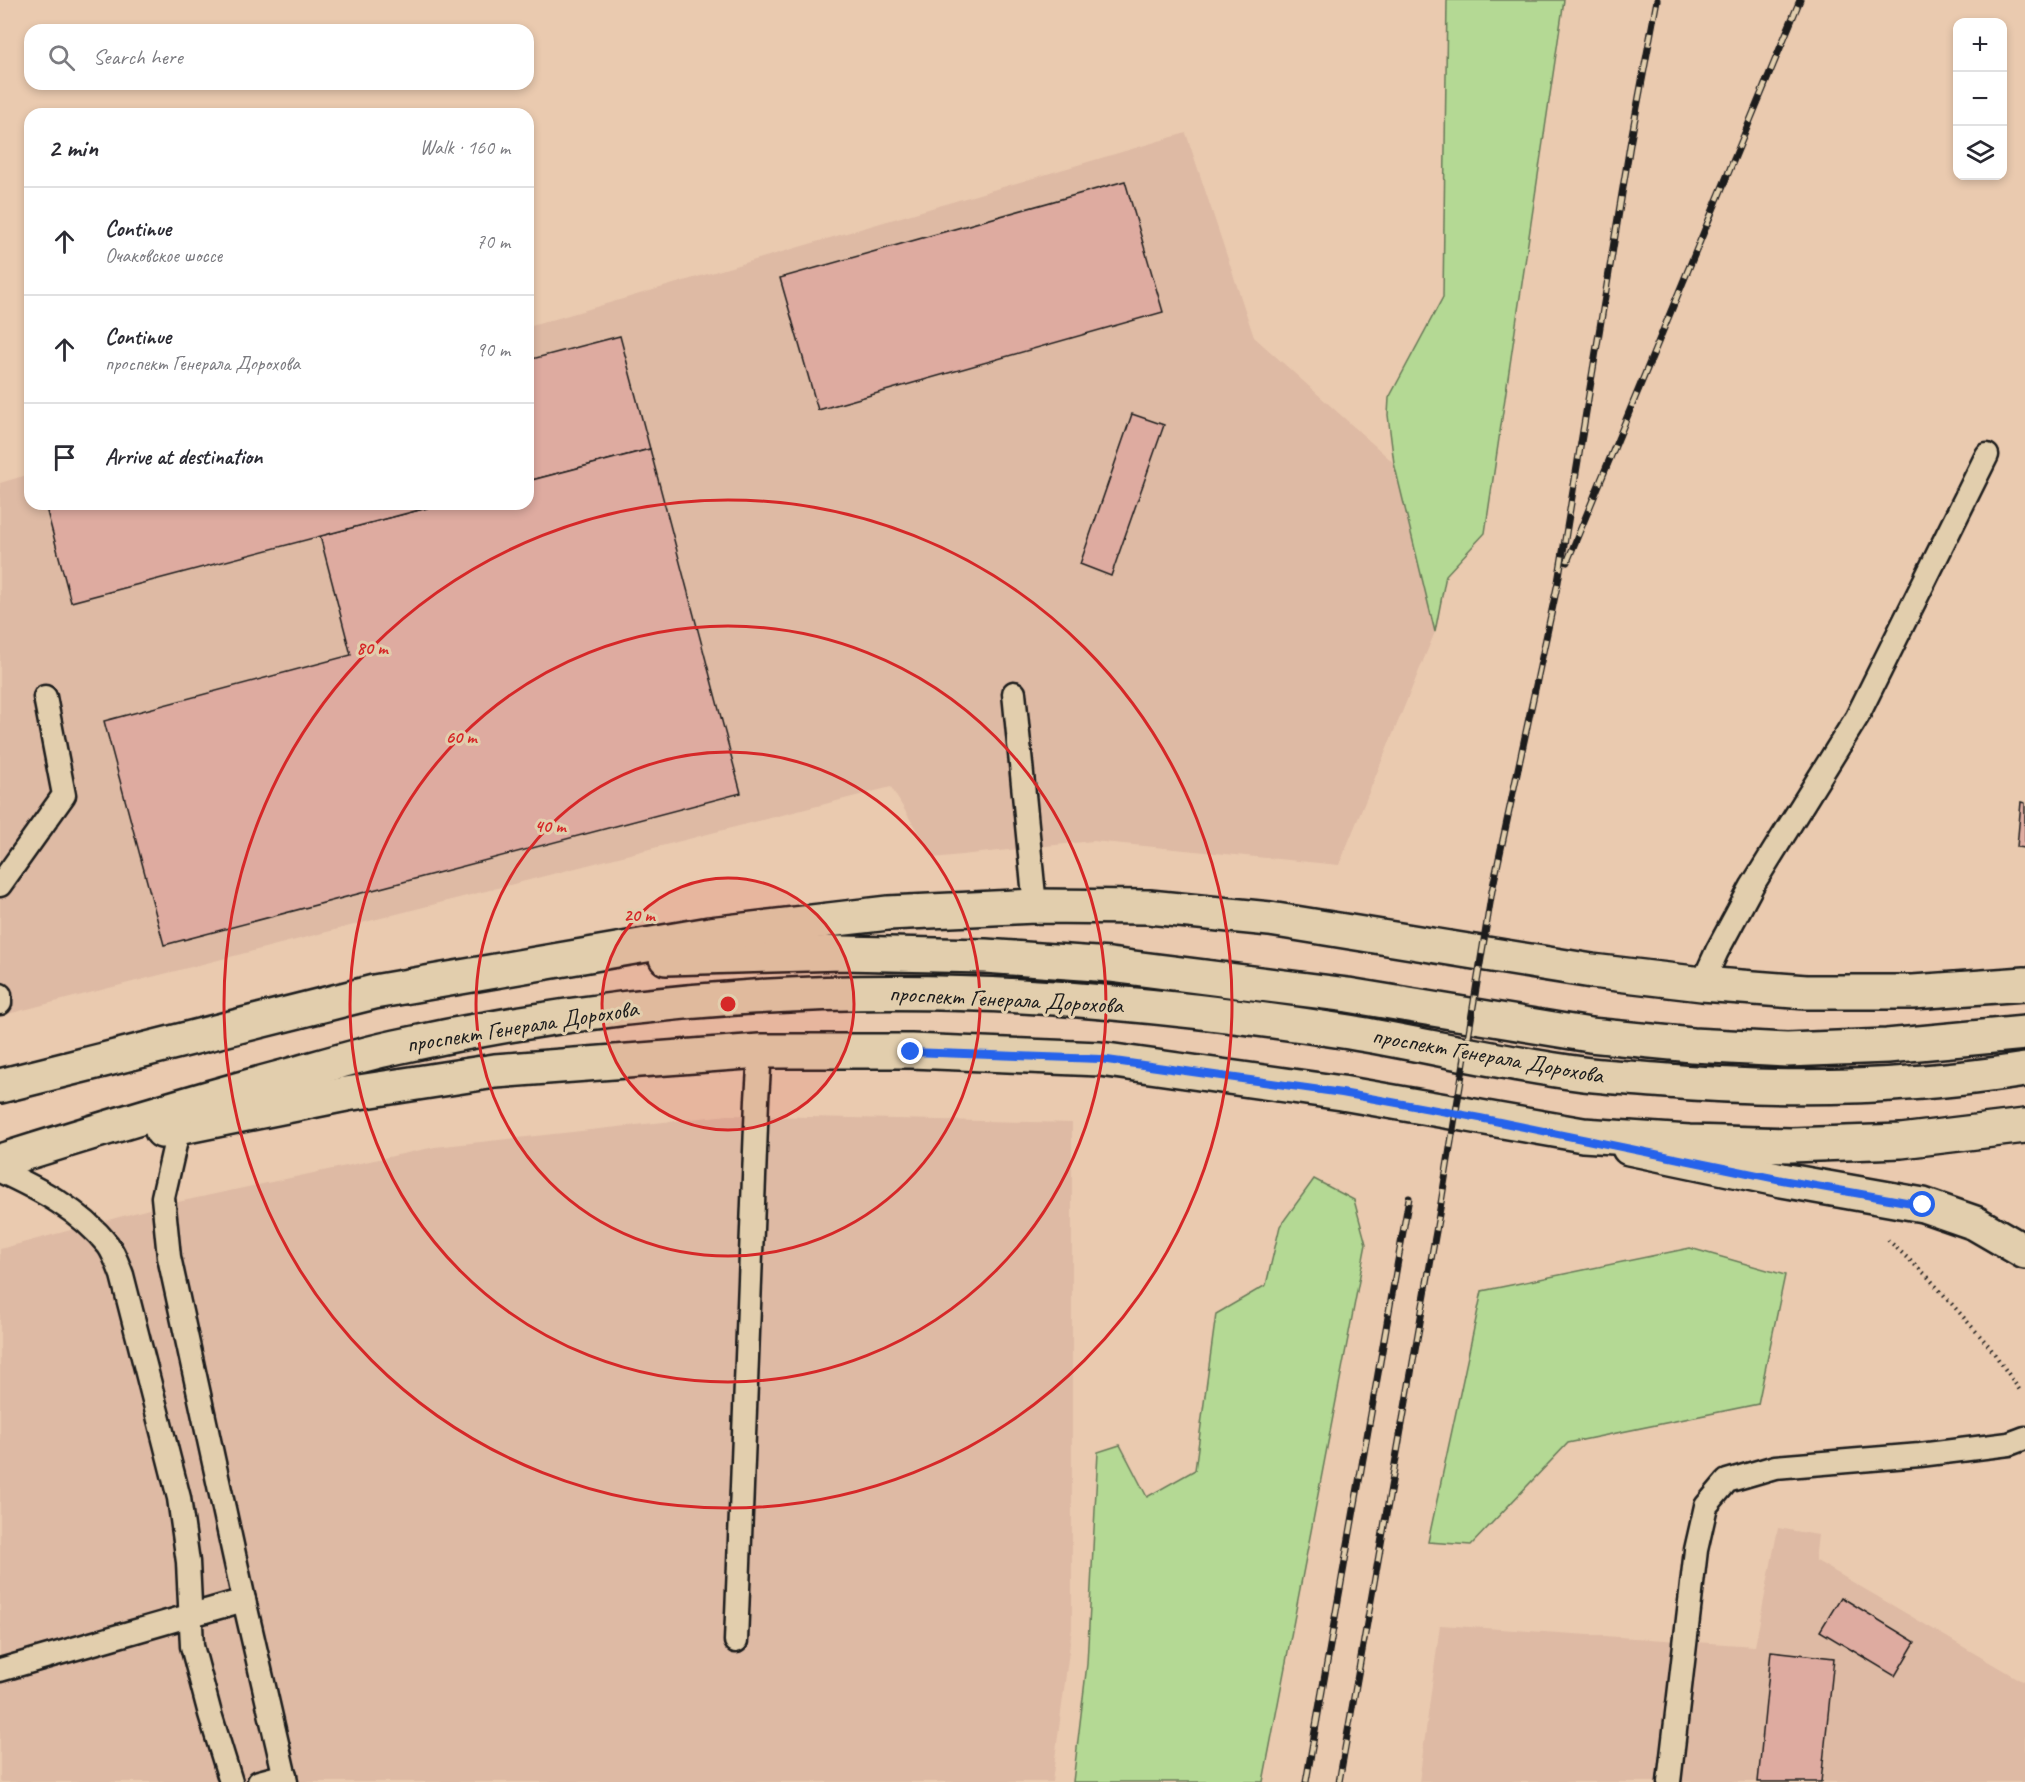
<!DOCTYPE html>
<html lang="en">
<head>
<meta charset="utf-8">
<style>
	:root { --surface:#fff; --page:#f2f2f3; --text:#2b2b33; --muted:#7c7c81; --line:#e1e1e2 }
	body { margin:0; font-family:Caveat,sans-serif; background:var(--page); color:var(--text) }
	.controls { position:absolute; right:18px; top:18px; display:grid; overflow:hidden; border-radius:12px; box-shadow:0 3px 9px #0003 }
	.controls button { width:54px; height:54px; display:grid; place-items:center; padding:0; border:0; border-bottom:2px solid var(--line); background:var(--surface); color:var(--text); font:30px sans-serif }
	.stop { position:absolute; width:18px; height:18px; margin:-14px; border:4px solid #2563eb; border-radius:50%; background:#fff }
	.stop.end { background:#2563eb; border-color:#fff; box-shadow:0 2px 6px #0008 }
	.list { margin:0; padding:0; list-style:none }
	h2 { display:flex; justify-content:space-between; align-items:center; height:78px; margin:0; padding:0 24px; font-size:26px }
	h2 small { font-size:20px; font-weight:400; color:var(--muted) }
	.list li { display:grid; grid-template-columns:39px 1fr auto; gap:18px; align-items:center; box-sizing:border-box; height:108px; padding:0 24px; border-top:2px solid var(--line) }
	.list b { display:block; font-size:22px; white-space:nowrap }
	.list p { margin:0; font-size:20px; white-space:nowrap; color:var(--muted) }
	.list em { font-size:20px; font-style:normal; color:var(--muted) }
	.icon { flex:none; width:33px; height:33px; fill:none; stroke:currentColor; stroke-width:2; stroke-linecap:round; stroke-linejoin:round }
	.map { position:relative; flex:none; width:2025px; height:1782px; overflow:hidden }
	.search { position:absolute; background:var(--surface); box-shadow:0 3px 9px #0003; left:24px; top:24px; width:510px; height:66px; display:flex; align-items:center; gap:15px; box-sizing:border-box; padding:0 21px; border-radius:18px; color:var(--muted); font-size:22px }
	.panel { position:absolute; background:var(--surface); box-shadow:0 3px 9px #0003; left:24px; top:108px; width:510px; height:402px; border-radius:18px }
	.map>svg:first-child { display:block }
	.built { fill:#debaa4 }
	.green { fill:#b4d994; stroke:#687a58; stroke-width:1.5 }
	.building { fill:#deaba0; stroke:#1c1c1c; stroke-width:1.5 }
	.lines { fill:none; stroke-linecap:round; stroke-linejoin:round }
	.service-casing { stroke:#1c1c1c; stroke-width:27 }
	.tertiary-casing { stroke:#1c1c1c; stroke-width:38 }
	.secondary-casing { stroke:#1c1c1c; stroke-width:38 }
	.path { stroke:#1c1c1c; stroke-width:4; stroke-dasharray:1.5 4.5; stroke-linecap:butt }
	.service { stroke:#e2cead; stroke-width:22 }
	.tertiary { stroke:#e2cead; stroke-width:33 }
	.secondary { stroke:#e2cead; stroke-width:33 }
	.rail-casing { stroke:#1c1c1c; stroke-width:7 }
	.rail { stroke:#e2cead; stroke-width:4.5; stroke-dasharray:14; stroke-linecap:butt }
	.route { stroke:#2563eb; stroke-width:8 }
	.ring { fill:none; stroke:#d62828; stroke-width:3 }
	.labels { text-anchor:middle; stroke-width:6; stroke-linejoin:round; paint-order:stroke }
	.street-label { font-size:24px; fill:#1c1c1c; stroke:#e2cead }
	.centre { fill:#d62828; stroke:#e2cead; stroke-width:3 }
	.ring-label { font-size:18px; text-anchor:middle; font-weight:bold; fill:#d62828; stroke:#e2cead; stroke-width:6; stroke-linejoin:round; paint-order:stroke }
</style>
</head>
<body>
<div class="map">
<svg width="2025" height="1782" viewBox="0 0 2025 1782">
	<rect width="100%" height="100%" fill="#eacaaf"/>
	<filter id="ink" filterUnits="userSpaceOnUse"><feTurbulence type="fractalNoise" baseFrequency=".0167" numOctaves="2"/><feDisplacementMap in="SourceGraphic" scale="12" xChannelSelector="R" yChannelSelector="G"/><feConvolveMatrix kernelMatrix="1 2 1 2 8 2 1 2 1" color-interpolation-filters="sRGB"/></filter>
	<g filter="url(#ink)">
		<!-- built -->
		<g class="built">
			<polygon points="1186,133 1254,337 1394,463 1435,632 1339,865 1093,841 933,858 891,787 0,1016 0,483 30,474 30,504 528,504 528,327"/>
			<polygon points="728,1115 1072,1123 1072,1628 1052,1782 0,1782 0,1249 164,1205 435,1147"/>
			<polygon points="1778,1528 1818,1535 1815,1560 2025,1683 2025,1782 1419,1782 1440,1625 1755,1646"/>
		</g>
		<!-- green -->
		<g class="green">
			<polygon points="1447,0 1564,0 1485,533 1446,575 1435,632 1394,463 1388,415 1389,398 1443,297"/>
			<polygon points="1314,1179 1354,1200 1366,1244 1263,1782 1073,1782 1087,1664 1098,1452 1120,1445 1147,1497 1195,1470 1216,1314 1266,1285 1280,1226"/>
			<polygon points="1690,1248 1785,1275 1758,1404 1568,1443 1471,1545 1428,1542 1482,1291"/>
		</g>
		<!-- building -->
		<g class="building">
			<polygon points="1125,181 1163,312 818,410 780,278"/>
			<polygon points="620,336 650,449 528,481 528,360"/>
			<polygon points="1132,414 1164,425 1111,576 1080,564"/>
			<polygon points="650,449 741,793 164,945 104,721 351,655 320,536 442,504 528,504 528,481"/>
			<polygon points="45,504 442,504 71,602"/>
			<polygon points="2021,802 2025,803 2025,848 2017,847"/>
			<polygon points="1841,1597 1915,1642 1895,1676 1820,1631"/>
			<polygon points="1771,1651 1834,1658 1821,1782 1758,1782"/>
		</g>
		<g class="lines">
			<!-- service casing -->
			<g class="service-casing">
				<g id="service">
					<polyline points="1014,693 1035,906"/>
					<polyline points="0,885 64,795 45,697"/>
					<polyline points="1702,984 1717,951 1752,886 1857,717 1987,455"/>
					<polyline points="0,995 0,1003"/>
					<polyline points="179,1127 163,1197 169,1257 244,1600 286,1782"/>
					<path d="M0 1171C39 1189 80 1210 108 1245 114 1253 118 1265 122 1275L179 1498 188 1562 192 1646 210 1714 231 1782"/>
					<polyline points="736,1641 757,1100 760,1051"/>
					<polyline points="0,1670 244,1600"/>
					<polyline points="259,1782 285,1775"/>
					<polyline points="1669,1782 1696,1550 1706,1506 1727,1481 1775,1467 1920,1455 2009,1444 2025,1438"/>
				</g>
			</g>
			<!-- tertiary casing -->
			<g class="tertiary-casing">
				<polyline id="tertiary" points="1629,1148 1782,1180 1923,1205 1975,1223 2025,1252"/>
			</g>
			<!-- secondary casing -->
			<g class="secondary-casing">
				<g id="secondary">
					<polyline points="666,958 842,953 985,956 1110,965 1348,995 1590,1035 1692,1045 1787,1050 1887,1046 2025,1033"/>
					<polyline points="0,1086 374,992 710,934 888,913 1035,906 1149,907 1270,919 1592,971 1702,984 1806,992 1913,992 2025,984"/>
					<polyline points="162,1131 346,1094 495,1071 760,1051 911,1051 1100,1059 1342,1093 1583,1135 1689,1142 1791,1145 1901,1141 2025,1126"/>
					<path d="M0 1161C95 1131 190 1102 287 1076 323 1066 359 1055 396 1047 631 995 875 980 1114 1003 1193 1010 1271 1020 1349 1032 1427 1045 1505 1064 1583 1074 1607 1077 1631 1078 1655 1080 1778 1091 1903 1089 2025 1070"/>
				</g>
			</g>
			<!-- path -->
			<polyline class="path" points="1888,1240 1927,1276 1989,1346 2021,1392"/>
			<!-- service -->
			<use href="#service" class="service"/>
			<!-- tertiary -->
			<use href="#tertiary" class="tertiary"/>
			<!-- secondary -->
			<use href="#secondary" class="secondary"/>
			<!-- rail casing -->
			<g class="rail-casing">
				<g id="rail">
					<polyline points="1567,562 1800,0"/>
					<polyline points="1306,1782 1409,1198"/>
					<polyline points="1339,1782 1441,1203 1492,891 1558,582 1630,145 1657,0"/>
				</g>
			</g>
			<!-- rail -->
			<use href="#rail" class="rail"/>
		</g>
	</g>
	<g class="lines" filter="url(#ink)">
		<!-- route -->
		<polyline class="route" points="911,1052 1100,1059 1342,1093 1480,1118 1782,1180 1923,1205"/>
	</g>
	<!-- distance rings -->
	<circle cx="728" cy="1004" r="126" fill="#d62828" fill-opacity=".12"/>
	<g class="ring">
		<circle cx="728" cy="1004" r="126"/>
		<circle cx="728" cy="1004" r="252"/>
		<circle cx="728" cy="1004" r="378"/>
		<circle cx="728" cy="1004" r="504"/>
	</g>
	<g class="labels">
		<!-- street labels -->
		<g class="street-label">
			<text transform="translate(1006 999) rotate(3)" y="8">проспект Генерала Дорохова</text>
			<text transform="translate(522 1026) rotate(-9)" y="8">проспект Генерала Дорохова</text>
			<text transform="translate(1488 1055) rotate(10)" y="8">проспект Генерала Дорохова</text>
		</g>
	</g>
	<circle cx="728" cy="1004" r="9" class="centre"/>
	<g class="ring-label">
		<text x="372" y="654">80 m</text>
		<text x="461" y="743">60 m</text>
		<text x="550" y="832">40 m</text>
		<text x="639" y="921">20 m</text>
	</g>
</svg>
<div class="controls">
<button>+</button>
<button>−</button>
<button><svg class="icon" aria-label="layers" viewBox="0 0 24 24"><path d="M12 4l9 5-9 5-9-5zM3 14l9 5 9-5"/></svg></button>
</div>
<div class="stop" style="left:1923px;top:1205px"></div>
<div class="stop end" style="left:911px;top:1052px"></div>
<div class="search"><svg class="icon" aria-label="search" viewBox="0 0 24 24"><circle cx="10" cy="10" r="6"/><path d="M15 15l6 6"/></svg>Search here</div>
<section class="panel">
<h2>2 min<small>Walk · 160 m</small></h2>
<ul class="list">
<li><svg class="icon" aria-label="ahead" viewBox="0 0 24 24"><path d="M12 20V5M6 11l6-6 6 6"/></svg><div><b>Continue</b><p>Очаковское шоссе</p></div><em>70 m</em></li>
<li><svg class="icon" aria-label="ahead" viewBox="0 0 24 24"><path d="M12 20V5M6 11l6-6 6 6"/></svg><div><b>Continue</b><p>проспект Генерала Дорохова</p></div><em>90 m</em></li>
<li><svg class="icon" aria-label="arrive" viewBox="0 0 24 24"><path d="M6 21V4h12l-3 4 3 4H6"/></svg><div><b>Arrive at destination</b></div></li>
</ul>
</section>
</div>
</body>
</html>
